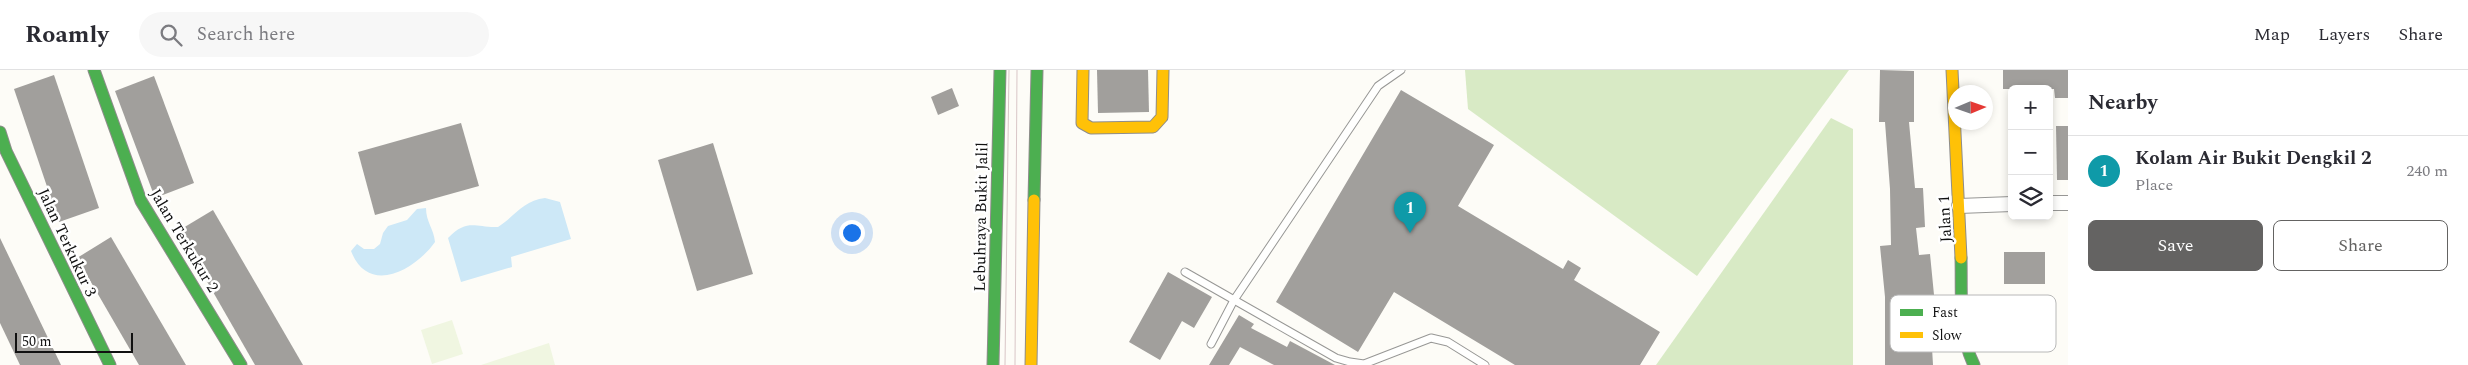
<!DOCTYPE html>
<html lang="en">
<head>
<meta charset="utf-8">
<style>
	:root { --surface:#fff; --page:#f7f7f7; --text:#2b2b33; --muted:#7c7c81; --line:#e1e1e2; --accent:#646362 }
	body { margin:0; font-family:Spectral,serif; background:var(--page); color:var(--text) }
	.controls { position:absolute; right:15px; top:15px; display:grid; overflow:hidden; border-radius:8px; box-shadow:0 2px 8px #0003 }
	.controls button { width:45px; height:45px; display:grid; place-items:center; padding:0; border:0; border-bottom:1px solid var(--line); background:var(--surface); color:var(--text); font:25px sans-serif }
	.compass { position:absolute; left:1948px; top:15px; width:45px; height:45px; border-radius:50%; background:var(--surface); box-shadow:0 2px 8px #0003; rotate:88deg }
	.scale { position:absolute; left:15px; bottom:12px; width:118px; box-sizing:border-box; padding-left:5px; border:2px solid #111; border-top:0; font-size:14px; line-height:18px; white-space:nowrap; color:#111; -webkit-text-stroke:4px #fff; paint-order:stroke }
	.you { position:absolute; left:851px; top:162px; width:18px; height:18px; margin:-12px; border:4px solid #fff; border-radius:50%; background:#1a73e8; box-shadow:0 0 0 8px #1a73e833 }
	.badge { display:grid; place-items:center; width:32px; height:32px; border-radius:50%; background:var(--accent); color:#fff; font-size:16px; font-weight:700 }
	.pin { position:absolute; translate:-50% -41px; filter:drop-shadow(0 1px 2px #0008) }
	.pin::after { content:''; position:absolute; top:26px; width:18px; height:15px; background:inherit; clip-path:polygon(0 0,100% 0,50% 100%) }
	.list { margin:0; padding:0; list-style:none }
	h2 { display:flex; justify-content:space-between; align-items:center; height:65px; margin:0; padding:0 20px; font-size:21px }
	h2 small { font-size:16px; font-weight:400; color:var(--muted) }
	.list li { display:grid; grid-template-columns:32px 1fr auto; gap:15px; align-items:center; box-sizing:border-box; height:70px; padding:0 20px; border-top:1px solid var(--line) }
	.list b { display:block; font-size:19px; white-space:nowrap }
	.list p { margin:0; font-size:16px; white-space:nowrap; color:var(--muted) }
	.list em { font-size:16px; font-style:normal; color:var(--muted) }
	.actions { display:flex; gap:10px; padding:15px 20px }
	.actions a { flex:1; padding:11px 0; border:1px solid var(--accent); border-radius:8px; text-align:center; font-size:18px; color:var(--accent) }
	.actions .main { background:var(--accent); color:#fff }
	.icon { flex:none; width:28px; height:28px; fill:none; stroke:currentColor; stroke-width:2; stroke-linecap:round; stroke-linejoin:round }
	.map { position:relative; flex:none; width:2068px; height:295px; overflow:hidden }
	header { display:flex; align-items:center; gap:30px; box-sizing:border-box; height:70px; padding:0 25px; background:var(--surface); border-bottom:1px solid var(--line) }
	header strong { font-size:24px }
	nav { display:flex; gap:28px; margin-inline-start:auto; font-size:18px }
	.search { width:350px; height:45px; background:var(--page); display:flex; align-items:center; gap:12px; box-sizing:border-box; padding:0 18px; border-radius:28px; color:var(--muted); font-size:19px }
	main { display:flex }
	aside { flex:1; background:var(--surface) }
	.map>svg:first-child { display:block }
	.forest { fill:#d8eac5 }
	.pitch { fill:#f0f6e1 }
	.water { fill:#cde8f7 }
	.building { fill:#a19f9c }
	.lines { fill:none; stroke-linecap:round; stroke-linejoin:round }
	.lane-casing { stroke:#979795; stroke-width:9 }
	.street-casing { stroke:#979795; stroke-width:16 }
	.fast-casing { stroke:#8e8d8b; stroke-width:13 }
	.slow-casing { stroke:#8e8d8b; stroke-width:13 }
	.lane { stroke:#fffffe; stroke-width:7 }
	.street { stroke:#fffffe; stroke-width:14 }
	.fast { stroke:#4caf50; stroke-width:11 }
	.slow { stroke:#ffc107; stroke-width:11 }
	.tram { stroke:#d9c6c7; stroke-width:1 }
	.labels { text-anchor:middle; stroke-width:5; stroke-linejoin:round; paint-order:stroke }
	.street-label { font-size:16px; fill:#111; stroke:#fff }
	.key { fill:#fff; stroke:#b8b8b8; stroke-width:1 }
	.key-label { font-size:14px; fill:#111 }
</style>
</head>
<body>
<header>
<strong>Roamly</strong>
<div class="search"><svg class="icon" aria-label="search" viewBox="0 0 24 24"><circle cx="10" cy="10" r="6"/><path d="M15 15l6 6"/></svg>Search here</div>
<nav><a>Map</a><a>Layers</a><a>Share</a></nav>
</header>
<main>
<div class="map">
<svg width="2068" height="295" viewBox="0 0 2068 295">
	<rect width="100%" height="100%" fill="#fdfcf7"/>
	<!-- forest -->
	<g class="forest">
		<polygon points="1465,0 1849,0 1697,206 1468,39"/>
		<polygon points="1831,48 1853,59 1853,295 1656,295"/>
	</g>
	<!-- pitch -->
	<g class="pitch">
		<polygon points="452,250 463,284 432,294 421,260"/>
		<polygon points="549,273 555,295 481,295"/>
	</g>
	<!-- water -->
	<g class="water">
		<path d="M545 128 560 132 571 169 511 187 512 197 461 212 448 168C468 148 475 158 498 157 515 146 524 130 545 128Z"/>
		<path d="M426 138C426 152 434 159 435 172 416 199 369 227 351 181L357 174 364 179H374L380 174 383 163 388 156 407 150 417 139Z"/>
	</g>
	<!-- building -->
	<g class="building">
		<polygon points="1097,0 1148,0 1149,42 1098,43"/>
		<polygon points="1880,0 1914,1 1914,52 1909,52 1915,118 1923,118 1925,157 1916,158 1919,185 1930,184 1935,235 1943,235 1943,260 1931,260 1933,295 1885,295 1885,227 1880,176 1891,175 1890,119 1885,52 1879,52"/>
		<polygon points="2003,0 2068,0 2068,28 2055,28 2054,19 2003,19"/>
		<polygon points="54,5 99,138 59,152 14,19"/>
		<polygon points="154,6 194,113 155,128 115,21"/>
		<polygon points="952,18 959,36 938,45 931,27"/>
		<polygon points="1401,20 1494,75 1458,136 1563,199 1568,190 1581,198 1574,210 1660,262 1640,295 1515,295 1394,222 1358,282 1276,232"/>
		<polygon points="461,53 479,116 375,145 358,82"/>
		<polygon points="2056,56 2068,56 2068,110 2057,110"/>
		<polygon points="713,73 753,204 697,221 658,90"/>
		<polygon points="213,140 303,295 255,295 178,161"/>
		<polygon points="111,167 186,295 139,295 77,188"/>
		<polygon points="0,168 61,295 20,295 0,253"/>
		<rect x="2004" y="182" width="41" height="32"/>
		<polygon points="1168,202 1212,227 1194,258 1182,251 1160,290 1129,272"/>
		<polygon points="1239,245 1254,254 1251,258 1287,277 1290,271 1335,295 1274,295 1240,277 1229,295 1209,295"/>
	</g>
	<g class="lines">
		<!-- lane casing -->
		<g class="lane-casing">
			<g id="lane">
				<polyline points="1185,202 1336,288 1350,292 1364,294 1431,268 1448,272 1485,295"/>
				<polyline points="1211,274 1234,230 1378,16 1401,0"/>
			</g>
		</g>
		<!-- street casing -->
		<g class="street-casing">
			<g id="street">
				<polyline points="2049,133 2068,133"/>
				<polyline points="1959,136 2012,134"/>
			</g>
		</g>
		<!-- fast casing -->
		<g class="fast-casing">
			<g id="fast">
				<polyline points="94,0 141,131 241,295"/>
				<polyline points="0,62 6,81 110,295"/>
				<polyline points="1034,130 1037,0"/>
				<path d="M1961 188C1962 223 1958 263 1974 295"/>
				<polyline points="993,295 1000,0"/>
			</g>
		</g>
		<!-- slow casing -->
		<g class="slow-casing">
			<g id="slow">
				<polyline points="1083,0 1082,53 1091,58 1153,57 1162,47 1163,0"/>
				<polyline points="1952,0 1961,188"/>
				<polyline points="1031,295 1034,130"/>
			</g>
		</g>
		<!-- lane -->
		<use href="#lane" class="lane"/>
		<!-- street -->
		<use href="#street" class="street"/>
		<!-- fast -->
		<use href="#fast" class="fast"/>
		<!-- slow -->
		<use href="#slow" class="slow"/>
		<!-- tram -->
		<g class="tram">
			<polyline points="1005,295 1009,0"/>
			<polyline points="1015,295 1017,0"/>
		</g>
	</g>
	<g class="labels">
		<!-- street labels -->
		<g class="street-label">
			<text transform="translate(980 147) rotate(-89)" y="6">Lebuhraya Bukit Jalil</text>
			<text transform="translate(1944 149) rotate(-93)" y="6">Jalan 1</text>
			<text transform="translate(185 170) rotate(59)" y="6">Jalan Terkukur 2</text>
			<text transform="translate(68 172) rotate(65)" y="6">Jalan Terkukur 3</text>
		</g>
	</g>
	<!-- legend -->
	<rect x="1890" y="225" width="166" height="57" rx="8" class="key"/>
	<rect x="1900" y="239" width="23" height="7" fill="#4caf50"/>
	<rect x="1900" y="262" width="23" height="6" fill="#ffc107"/>
	<g class="key-label">
		<text x="1932" y="247">Fast</text>
		<text x="1932" y="270">Slow</text>
	</g>
</svg>
<div class="controls">
<button>+</button>
<button>−</button>
<button><svg class="icon" aria-label="layers" viewBox="0 0 24 24"><path d="M12 4l9 5-9 5-9-5zM3 14l9 5 9-5"/></svg></button>
</div>
<svg class="compass" viewBox="-18 -18 36 36"><path d="M0-13l5 13h-10z" fill="#e53935"/><path d="M0 13l5-13h-10z" fill="#7c7c81"/></svg>
<div class="scale">50 m</div>
<div class="you"></div>
<div class="pin badge" style="left:1410px;top:163px;background:#0f9aa8">1</div>
</div>
<aside>
<h2>Nearby<small></small></h2>
<ul class="list">
<li><span class="badge" style="background:#0f9aa8">1</span><div><b>Kolam Air Bukit Dengkil 2</b><p>Place</p></div><em>240 m</em></li>
</ul>
<div class="actions"><a class="main">Save</a><a>Share</a></div>
</aside>
</main>
</body>
</html>
